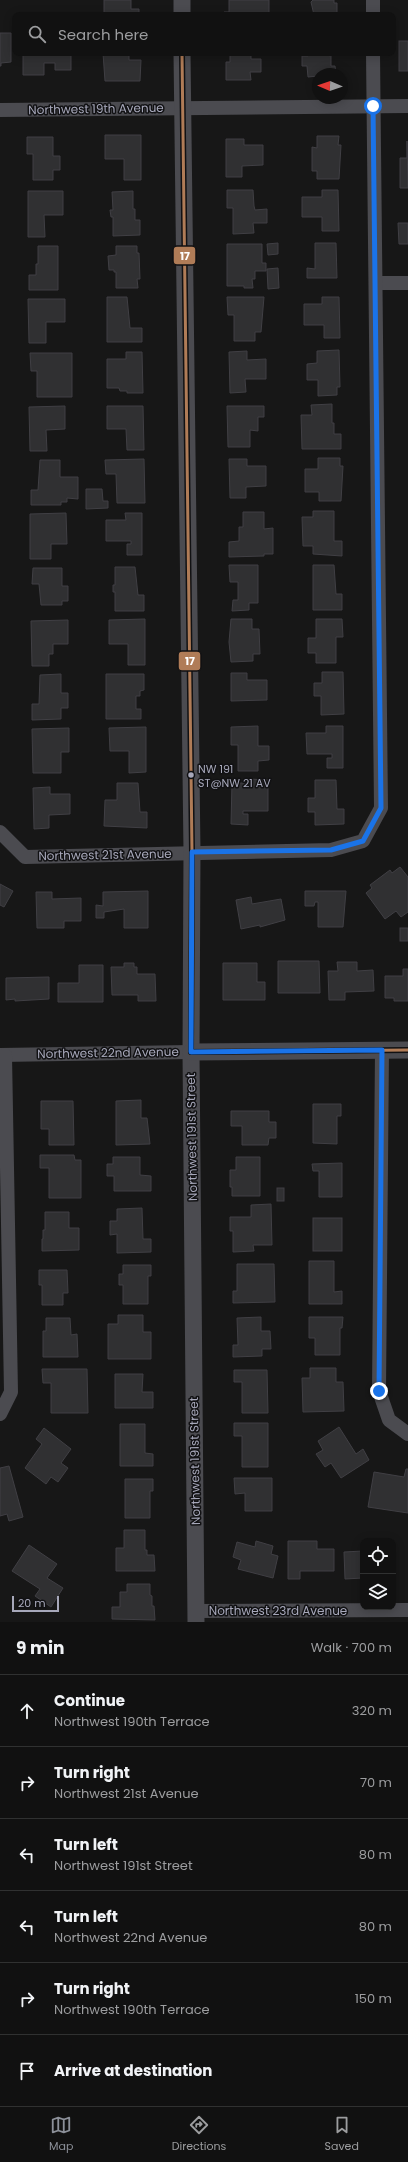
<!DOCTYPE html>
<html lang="en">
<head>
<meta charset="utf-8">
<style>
	:root { --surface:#111; --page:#1a1a1a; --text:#f1f3f6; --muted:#9c9d9f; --line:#303131; --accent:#8c9099 }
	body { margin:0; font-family:Poppins,sans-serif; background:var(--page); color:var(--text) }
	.controls { position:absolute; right:12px; bottom:12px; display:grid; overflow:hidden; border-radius:8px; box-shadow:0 2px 10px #0003 }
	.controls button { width:36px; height:36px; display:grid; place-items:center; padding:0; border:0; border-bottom:1px solid var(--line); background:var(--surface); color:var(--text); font:20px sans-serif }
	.compass { position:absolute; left:312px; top:68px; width:36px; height:36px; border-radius:50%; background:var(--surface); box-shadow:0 2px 10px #0003; rotate:272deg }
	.scale { position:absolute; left:12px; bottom:10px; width:47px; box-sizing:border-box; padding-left:4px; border:2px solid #a7a8ba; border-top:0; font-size:11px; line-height:14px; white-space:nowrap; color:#a7a8ba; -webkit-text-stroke:3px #111113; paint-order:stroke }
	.stop { position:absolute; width:12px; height:12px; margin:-9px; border:3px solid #1a73e8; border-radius:50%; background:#fff }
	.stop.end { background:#1a73e8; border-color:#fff; box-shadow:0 1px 4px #0008 }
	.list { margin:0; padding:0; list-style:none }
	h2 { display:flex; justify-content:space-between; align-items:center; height:52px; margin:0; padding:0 16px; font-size:17px }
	h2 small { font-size:13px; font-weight:400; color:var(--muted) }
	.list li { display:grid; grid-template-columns:26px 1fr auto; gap:12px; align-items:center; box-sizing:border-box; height:72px; padding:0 16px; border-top:1px solid var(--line) }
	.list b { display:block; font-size:15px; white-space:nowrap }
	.list p { margin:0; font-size:13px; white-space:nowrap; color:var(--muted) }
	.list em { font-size:13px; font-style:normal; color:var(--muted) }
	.icon { flex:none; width:22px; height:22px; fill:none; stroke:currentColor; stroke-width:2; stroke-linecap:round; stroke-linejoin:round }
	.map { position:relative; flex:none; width:408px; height:1622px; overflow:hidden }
	.search { position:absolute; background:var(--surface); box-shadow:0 2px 10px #0003; left:12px; right:12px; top:12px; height:44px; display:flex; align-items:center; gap:10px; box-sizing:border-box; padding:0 14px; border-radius:8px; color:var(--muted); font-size:15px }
	.sheet { height:484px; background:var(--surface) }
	nav { display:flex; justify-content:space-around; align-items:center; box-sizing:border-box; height:56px; border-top:1px solid var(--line); background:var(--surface); font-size:11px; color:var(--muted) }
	nav a { display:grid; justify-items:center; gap:2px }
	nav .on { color:var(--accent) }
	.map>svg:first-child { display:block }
	.building { fill:#303032; stroke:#403f44 }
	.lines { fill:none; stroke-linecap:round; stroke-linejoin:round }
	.minor { stroke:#4b4b50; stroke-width:14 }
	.tertiary { stroke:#4b4b50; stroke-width:17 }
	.bus-1-casing { stroke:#111113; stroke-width:6 }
	.bus-1 { stroke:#b07c57; stroke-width:3 }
	.route { stroke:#1a73e8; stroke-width:5 }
	.bus-dot { fill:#a7a8ba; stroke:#111113; stroke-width:1.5 }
	.labels { text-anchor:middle; stroke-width:3; stroke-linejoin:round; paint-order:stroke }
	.bus-label { font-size:11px; fill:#a7a8ba; stroke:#111113; text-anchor:start }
	.street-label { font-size:12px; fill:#a7a8ba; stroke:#111113 }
	.line-badge { stroke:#111113; stroke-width:1.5 }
	.badge-label { font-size:11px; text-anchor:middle; font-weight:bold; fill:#fff }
</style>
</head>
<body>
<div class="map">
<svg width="408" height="1622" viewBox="0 0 408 1622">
	<rect width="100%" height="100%" fill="#171717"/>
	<!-- building -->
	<g class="building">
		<polygon points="104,0 131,0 131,9 139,9 139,15 104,15"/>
		<polygon points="229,0 269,0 269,15 224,15 224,12 229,12"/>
		<polygon points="313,0 334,0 334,3 337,3 337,15 314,15 311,2"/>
		<polygon points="0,33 11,33 11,62 1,63 1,66 0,66"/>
		<rect x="399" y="41" width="9" height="30"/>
		<polygon points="23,53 71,53 71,70 55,70 55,63 44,63 44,75 23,75"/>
		<polygon points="103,53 129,53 129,60 141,60 140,81 105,81"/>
		<polygon points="230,53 251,53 251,59 261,59 261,72 250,72 251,80 226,80 226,62 230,62"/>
		<polygon points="308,53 329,53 329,56 331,55 331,66 335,66 336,74 318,74 318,76 308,77 307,66 302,66 302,56 308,56"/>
		<polygon points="105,135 141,135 141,180 124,180 124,159 105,159"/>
		<polygon points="317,136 339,136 338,145 341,145 339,179 317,179 317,171 312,171 312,147 317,148"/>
		<polygon points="27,137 53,137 53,156 60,156 60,170 53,170 53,180 33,180 33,154 27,154"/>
		<polygon points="226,139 244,139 244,145 263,145 263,165 242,166 242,177 226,177"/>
		<polygon points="407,141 408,188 400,188 400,158 407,158"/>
		<polygon points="227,190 253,190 254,206 255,210 267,209 267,223 253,223 254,233 233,234 233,208 227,208"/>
		<polygon points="322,190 338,190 339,231 322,231 322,217 302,217 302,197 322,197"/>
		<polygon points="28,191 63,191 63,215 44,215 45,237 28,237"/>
		<polygon points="133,191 133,209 135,209 135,220 140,220 140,235 113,236 113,217 111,217 110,210 113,210 112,192"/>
		<polygon points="398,223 408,223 408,244 399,244"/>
		<polygon points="278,243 278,254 268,255 267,244"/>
		<polygon points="315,243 336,243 337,278 307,278 307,268 315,269"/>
		<polygon points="227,244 262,244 262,263 266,263 266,271 255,271 255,279 252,279 253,288 244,288 244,286 227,286"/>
		<polygon points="38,246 58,246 58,290 29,290 29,275 36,275 36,264 38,264"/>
		<polygon points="116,246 137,246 137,253 139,253 140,279 137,279 138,288 116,288 116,272 114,272 114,270 109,270 108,256 116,255"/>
		<polygon points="278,268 279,288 268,289 267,269"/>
		<polygon points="107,297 127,297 130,328 142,328 142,342 107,342"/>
		<polygon points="227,297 264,297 261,332 255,332 255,341 234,341 234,315 228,315"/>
		<polygon points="322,297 339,297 340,338 324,338 324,325 304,325 304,304 322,304"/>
		<polygon points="28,299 65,299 65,322 46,322 46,343 29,343"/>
		<polygon points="339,350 340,387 337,387 337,395 318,396 318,380 307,380 307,364 317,363 317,351"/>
		<polygon points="247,351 247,360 266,359 266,379 245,379 246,392 230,393 229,352"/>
		<polygon points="126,352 142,352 143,393 127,393 127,391 120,391 119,388 107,388 107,359 126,359"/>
		<polygon points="30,353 72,353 72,397 37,397 37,371 31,371"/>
		<polygon points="332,404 332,423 334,423 334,434 341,434 341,449 302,449 301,415 312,415 311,405"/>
		<polygon points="65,406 65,429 46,430 47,451 30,451 29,407"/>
		<polygon points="107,406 143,406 144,450 127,450 126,429 107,429"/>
		<polygon points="227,406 264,406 264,417 258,417 258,431 250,430 250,447 228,447"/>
		<polygon points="318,458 340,458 340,466 343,466 341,501 319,501 319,492 305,492 305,469 318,469"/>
		<polygon points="144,459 145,503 117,503 116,474 106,474 105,460"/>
		<polygon points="229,459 247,459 247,466 266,466 266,486 246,487 246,498 230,498"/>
		<polygon points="40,460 60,460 60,477 78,477 78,499 67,498 67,502 61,502 61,505 31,505 31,490 38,490"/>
		<polygon points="86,489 102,489 103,501 108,501 108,508 86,509"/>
		<polygon points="313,511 334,511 334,541 342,541 342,556 313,554 313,546 303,546 302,517 313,517"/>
		<polygon points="243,512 264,512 264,529 273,528 273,554 264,554 264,556 229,557 229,542 239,541 239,527 243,527"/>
		<polygon points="66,513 67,544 51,544 51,559 30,559 30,514"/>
		<polygon points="125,513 142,513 142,555 127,555 127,544 131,544 131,541 106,541 106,520 126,520"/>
		<polygon points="229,565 258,565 258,603 249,603 249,610 232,611 233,600 238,600 238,582 230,582"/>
		<polygon points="313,565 334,565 336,594 342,594 342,610 313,610"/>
		<polygon points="115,567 135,567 138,595 144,595 144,611 115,611 115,592 113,592 113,585 115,585"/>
		<polygon points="33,568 62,568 62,586 68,586 68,601 62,601 62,605 41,605 39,584 32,584"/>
		<polygon points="145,619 145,665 128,665 128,644 109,644 109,620"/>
		<polygon points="231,619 252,619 252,629 259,629 260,654 253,654 253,661 231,662 229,642"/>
		<polygon points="316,619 342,619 343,637 336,637 336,663 316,663 316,653 308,653 308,638 316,638"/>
		<polygon points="68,620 68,644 53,644 53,654 49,654 49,666 32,666 31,621"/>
		<polygon points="322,672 343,672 344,714 321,715 321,696 314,696 314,683 322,683"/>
		<polygon points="231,673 247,673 247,680 267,680 267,700 231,701"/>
		<polygon points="61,674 61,693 68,693 68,708 61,708 61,719 32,720 32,704 39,704 40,675"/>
		<polygon points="106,674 144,674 144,690 140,691 140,696 136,696 136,709 141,709 141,719 106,719"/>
		<polygon points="258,726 258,746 269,746 269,760 258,761 258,771 238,771 238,745 231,745 231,727"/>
		<polygon points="326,726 343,726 343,768 327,768 327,758 332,758 332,754 307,754 306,733 326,733"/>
		<polygon points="146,727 146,772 129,773 129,751 110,751 109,728"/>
		<polygon points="69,728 69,752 61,752 61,773 33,773 32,729"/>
		<polygon points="248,779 268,780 268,811 243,811 243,814 248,814 248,825 231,824 232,783 248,783"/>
		<polygon points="315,780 336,780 337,809 344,809 344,824 315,825 315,812 308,812 308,798 315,798"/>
		<polygon points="117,783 138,783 140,812 147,812 147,828 104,826 105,800 117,800"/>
		<polygon points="50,787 50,794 70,794 70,814 49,815 49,828 34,829 33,788"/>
		<polygon points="400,867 408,877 408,912 401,917 396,911 385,919 366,893 372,888 370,885 390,870 392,873"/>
		<polygon points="0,884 13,891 4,907 0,905"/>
		<polygon points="148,891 148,928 124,928 124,909 104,912 104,918 96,918 96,905 103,906 103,892"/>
		<polygon points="305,891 346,891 343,927 318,927 318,902 315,902 314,906 305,906"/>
		<polygon points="36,892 52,892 52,899 81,898 81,921 64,921 64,928 37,928"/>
		<polygon points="251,897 252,904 281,899 285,920 260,927 260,925 241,929 236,900"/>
		<rect x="400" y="928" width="8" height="13"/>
		<polygon points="278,961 319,961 320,993 278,993"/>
		<polygon points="337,962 357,962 357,971 373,970 374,991 345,992 345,1000 329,1000 328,971 338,971"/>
		<polygon points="124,963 134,963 134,967 137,967 137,974 155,974 156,1001 138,1001 138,995 112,995 111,967 124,967"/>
		<polygon points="223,963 257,963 257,982 265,982 265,1000 223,1000"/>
		<polygon points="79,965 103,965 103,1002 58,1002 58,983 79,983"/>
		<polygon points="403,969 408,969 408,1001 394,1001 394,998 385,998 385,976 403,976"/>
		<polygon points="49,977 49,999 15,1001 15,999 6,1000 6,978"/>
		<polygon points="141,1100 141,1118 147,1118 150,1144 116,1145 116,1101"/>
		<polygon points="41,1101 73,1101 74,1145 49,1145 49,1129 41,1129"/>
		<polygon points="313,1104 341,1104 341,1116 337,1116 337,1144 313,1143"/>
		<polygon points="231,1111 269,1111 269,1122 276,1122 276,1138 269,1138 268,1145 242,1145 242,1126 231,1126"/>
		<polygon points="40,1155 74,1155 75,1160 81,1160 81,1198 49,1198 49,1168 40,1168"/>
		<polygon points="113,1157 140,1157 140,1175 151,1176 151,1191 114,1191 114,1176 107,1176 107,1164 113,1164"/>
		<polygon points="236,1157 260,1157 260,1196 232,1196 232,1187 230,1187 230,1170 236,1170"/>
		<polygon points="342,1163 342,1197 319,1197 319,1171 313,1171 312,1164"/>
		<rect x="277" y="1188" width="7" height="13"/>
		<polygon points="271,1204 272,1245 253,1245 254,1251 233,1252 233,1231 230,1231 230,1217 251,1217 251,1205"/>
		<polygon points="142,1208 143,1239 151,1239 151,1252 117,1253 117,1234 110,1235 110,1221 117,1221 117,1209"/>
		<polygon points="45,1212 69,1212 69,1228 79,1228 79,1250 42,1251 42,1239 43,1239 43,1230 45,1230"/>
		<rect x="313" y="1218" width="29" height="33"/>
		<polygon points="309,1261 334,1261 334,1292 342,1291 342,1304 309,1304"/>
		<polygon points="237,1264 274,1264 275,1302 233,1303 233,1291 237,1291"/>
		<polygon points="123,1265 151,1265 151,1276 148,1276 148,1304 123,1304 123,1285 119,1285 119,1274 123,1274"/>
		<polygon points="39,1270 67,1270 68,1293 63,1293 63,1305 42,1305 42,1285 39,1285"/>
		<polygon points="118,1315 143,1315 143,1332 151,1332 151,1359 108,1359 108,1324 118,1324"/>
		<polygon points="261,1317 261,1331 270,1331 271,1349 262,1349 262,1356 233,1357 233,1345 238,1345 237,1318"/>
		<polygon points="309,1317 343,1317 342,1328 340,1328 340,1355 315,1355 315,1338 309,1338"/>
		<polygon points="46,1318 70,1318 71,1335 77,1334 78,1357 43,1357 43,1331 46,1331"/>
		<polygon points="310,1368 336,1368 336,1382 343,1382 344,1411 303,1412 302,1378 310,1378"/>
		<polygon points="42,1369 87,1369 88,1413 51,1413 51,1383 43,1383"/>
		<polygon points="234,1370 267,1370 268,1413 242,1413 242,1382 234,1382"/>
		<polygon points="115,1374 143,1374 142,1392 153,1392 153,1408 115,1408"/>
		<polygon points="234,1423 268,1423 268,1467 242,1467 242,1436 234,1436"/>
		<polygon points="120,1424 145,1424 145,1453 153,1454 153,1466 120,1466"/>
		<polygon points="339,1427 356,1454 363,1449 369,1460 341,1478 331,1463 325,1467 316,1454 323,1450 318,1441"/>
		<polygon points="44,1428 71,1449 61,1463 68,1468 58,1482 51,1477 46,1484 25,1468 42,1444 36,1439"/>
		<polygon points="9,1466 23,1517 9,1521 7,1514 0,1516 0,1468"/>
		<polygon points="406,1469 408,1469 408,1513 368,1507 374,1472 404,1477"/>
		<polygon points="234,1478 272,1478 272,1511 245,1511 245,1493 235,1494"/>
		<polygon points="125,1479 153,1479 153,1491 150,1491 150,1518 125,1518"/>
		<polygon points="124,1530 145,1530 145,1550 147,1550 147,1555 154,1555 155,1571 116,1571 116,1548 124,1548"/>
		<polygon points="256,1541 273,1546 271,1554 278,1556 273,1578 238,1569 241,1560 233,1557 237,1542 255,1547"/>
		<polygon points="288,1541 317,1541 317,1549 334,1549 334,1571 300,1571 300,1579 288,1579"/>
		<polygon points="29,1545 57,1564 47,1578 63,1588 51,1607 35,1596 40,1589 12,1571"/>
		<polygon points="363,1545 363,1578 345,1579 344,1552 363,1551"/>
		<polygon points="127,1584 150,1584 150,1595 152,1596 152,1606 154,1606 155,1620 112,1619 112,1607 120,1607 120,1592 127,1592"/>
	</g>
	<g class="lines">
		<!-- minor -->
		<g class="minor">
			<polyline points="373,0 373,15"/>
			<polyline points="0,110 408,106"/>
			<polyline points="376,283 408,283"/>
			<polyline points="0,832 25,857 331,850 363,841 381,808 373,53"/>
			<polyline points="382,1050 379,1391 389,1420 408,1434"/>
			<polyline points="0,1055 191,1052"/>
			<polyline points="0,1414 11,1392 5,1055"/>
			<polyline points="196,1611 408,1610"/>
		</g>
		<!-- tertiary -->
		<g class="tertiary">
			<polyline points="182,0 182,15"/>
			<polyline points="182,53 192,852 191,1052 196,1622"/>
			<polyline points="191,1052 408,1050"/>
		</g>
		<!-- bus-1 casing -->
		<g class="bus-1-casing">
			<polyline id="bus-1" points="182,53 192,852 191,1052 408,1050"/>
		</g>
		<!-- bus-1 -->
		<use href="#bus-1" class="bus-1"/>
	</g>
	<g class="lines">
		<!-- route -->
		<polyline class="route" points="373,106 381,808 363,841 331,850 192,852 191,1052 382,1050 379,1391"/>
	</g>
	<!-- markers -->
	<circle class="bus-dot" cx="191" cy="775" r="3.5"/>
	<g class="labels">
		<!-- bus labels -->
		<g class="bus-label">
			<text x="198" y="773">NW 191<tspan x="198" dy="14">ST@NW 21 AV</tspan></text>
		</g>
		<!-- street labels -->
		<g class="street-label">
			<text transform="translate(96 109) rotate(-1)" y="4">Northwest 19th Avenue</text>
			<text transform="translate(105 855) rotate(-1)" y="4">Northwest 21st Avenue</text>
			<text transform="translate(108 1053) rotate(-1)" y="4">Northwest 22nd Avenue</text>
			<text transform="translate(192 1137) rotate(-91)" y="4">Northwest 191st Street</text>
			<text transform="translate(195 1461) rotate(-91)" y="4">Northwest 191st Street</text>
			<text x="278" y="1615">Northwest 23rd Avenue</text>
		</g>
	</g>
	<g class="line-badge">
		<rect x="173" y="246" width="23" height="19" rx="4" fill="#b07c57"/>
		<rect x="178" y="651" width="23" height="20" rx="4" fill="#b07c57"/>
	</g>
	<g class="badge-label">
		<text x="185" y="260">17</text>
		<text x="190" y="665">17</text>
	</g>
</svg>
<div class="controls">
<button><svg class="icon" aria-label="locate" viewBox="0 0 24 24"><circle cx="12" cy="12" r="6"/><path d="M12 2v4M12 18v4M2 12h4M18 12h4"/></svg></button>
<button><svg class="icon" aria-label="layers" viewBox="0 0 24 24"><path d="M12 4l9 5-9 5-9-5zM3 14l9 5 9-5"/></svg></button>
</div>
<svg class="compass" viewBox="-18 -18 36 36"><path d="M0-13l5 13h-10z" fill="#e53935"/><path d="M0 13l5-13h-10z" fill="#9c9d9f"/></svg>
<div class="scale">20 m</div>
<div class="stop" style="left:373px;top:106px"></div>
<div class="stop end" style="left:379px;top:1391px"></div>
<div class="search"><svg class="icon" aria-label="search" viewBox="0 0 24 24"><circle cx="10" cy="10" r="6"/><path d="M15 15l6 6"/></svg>Search here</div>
</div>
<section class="sheet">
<h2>9 min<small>Walk · 700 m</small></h2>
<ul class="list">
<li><svg class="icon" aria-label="ahead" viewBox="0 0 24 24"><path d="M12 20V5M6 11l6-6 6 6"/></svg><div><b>Continue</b><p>Northwest 190th Terrace</p></div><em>320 m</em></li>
<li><svg class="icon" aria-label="right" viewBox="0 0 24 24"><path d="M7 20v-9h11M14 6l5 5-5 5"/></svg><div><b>Turn right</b><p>Northwest 21st Avenue</p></div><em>70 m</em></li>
<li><svg class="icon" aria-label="left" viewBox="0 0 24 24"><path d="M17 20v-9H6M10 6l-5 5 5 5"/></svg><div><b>Turn left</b><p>Northwest 191st Street</p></div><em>80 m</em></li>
<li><svg class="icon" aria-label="left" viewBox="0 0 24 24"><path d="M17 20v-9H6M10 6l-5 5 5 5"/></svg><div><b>Turn left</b><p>Northwest 22nd Avenue</p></div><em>80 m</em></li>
<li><svg class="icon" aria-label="right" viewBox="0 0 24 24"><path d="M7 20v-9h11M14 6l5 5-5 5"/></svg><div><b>Turn right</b><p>Northwest 190th Terrace</p></div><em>150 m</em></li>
<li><svg class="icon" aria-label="arrive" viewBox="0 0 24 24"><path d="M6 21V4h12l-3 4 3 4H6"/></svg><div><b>Arrive at destination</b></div></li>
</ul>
</section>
<nav>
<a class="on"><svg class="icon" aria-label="map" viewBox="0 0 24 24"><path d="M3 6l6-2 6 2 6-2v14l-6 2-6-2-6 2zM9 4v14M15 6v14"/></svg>Map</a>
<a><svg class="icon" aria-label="directions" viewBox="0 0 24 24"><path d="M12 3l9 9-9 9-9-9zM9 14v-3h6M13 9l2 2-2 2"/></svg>Directions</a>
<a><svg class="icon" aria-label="saved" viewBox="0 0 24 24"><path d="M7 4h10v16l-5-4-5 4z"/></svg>Saved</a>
</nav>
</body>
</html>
